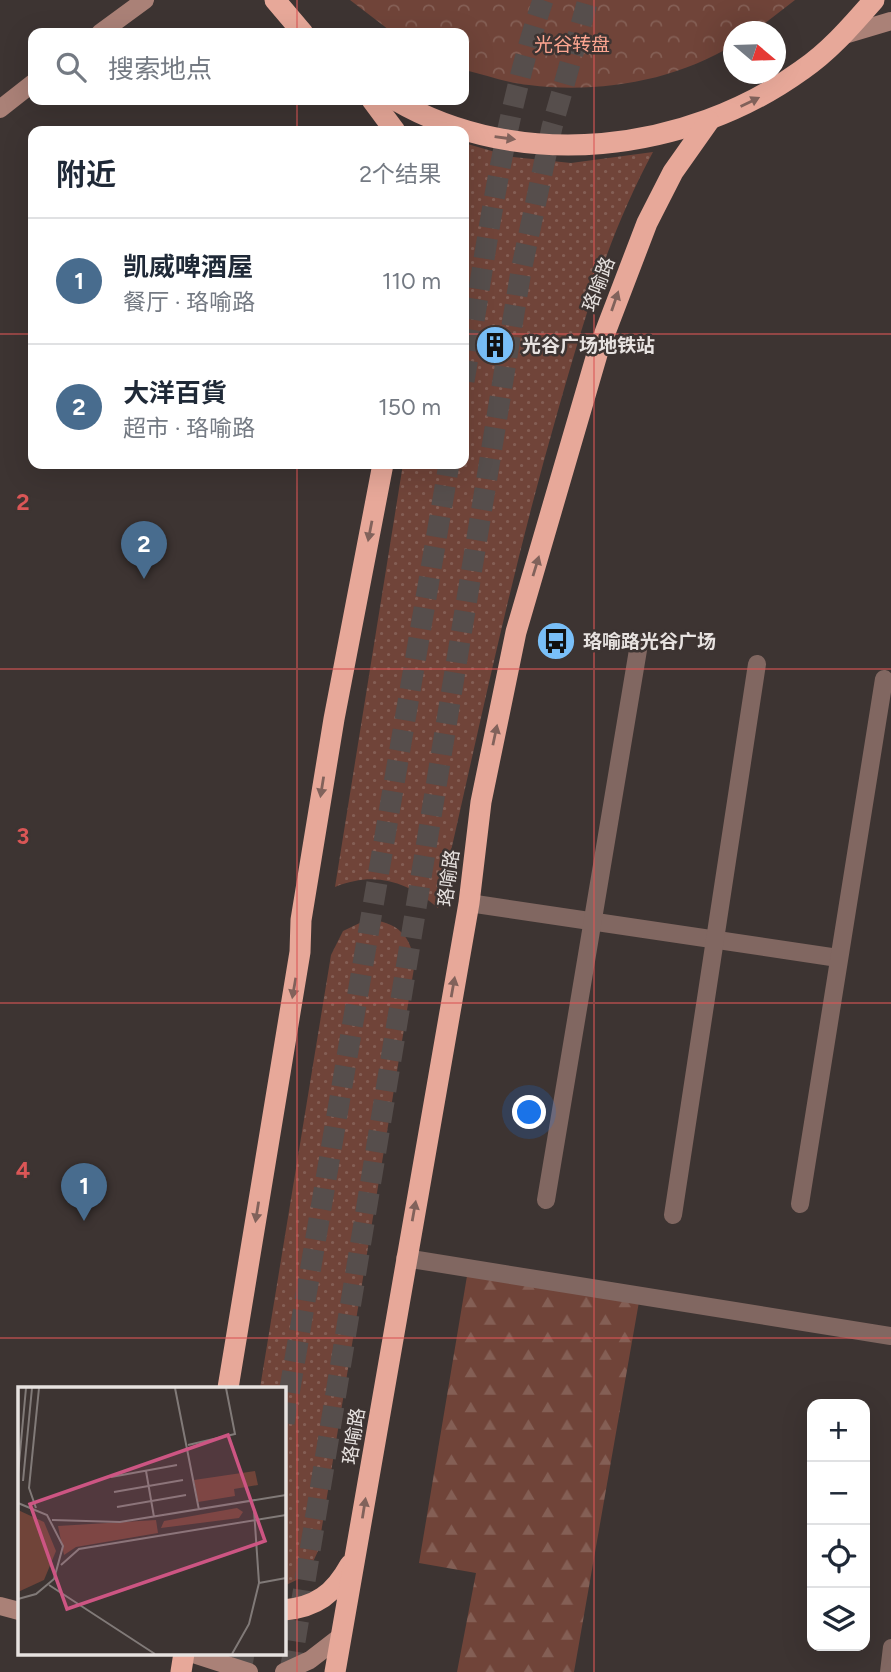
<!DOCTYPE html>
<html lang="zh">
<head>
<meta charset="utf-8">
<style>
	:root { --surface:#fff; --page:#f2f2f3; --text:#1f2937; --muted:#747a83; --line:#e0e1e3; --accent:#486c8e }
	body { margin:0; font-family:Figtree,"Noto Sans SC",sans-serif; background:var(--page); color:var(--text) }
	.controls { position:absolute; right:21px; bottom:21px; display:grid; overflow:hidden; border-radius:14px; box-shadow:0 7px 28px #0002 }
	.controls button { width:63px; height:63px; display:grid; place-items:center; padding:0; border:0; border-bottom:2px solid var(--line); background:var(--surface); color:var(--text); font:35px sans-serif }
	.compass { position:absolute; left:723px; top:21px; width:63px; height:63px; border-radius:50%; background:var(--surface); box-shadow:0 7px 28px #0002; rotate:109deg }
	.you { position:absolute; left:530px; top:1113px; width:24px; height:24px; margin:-18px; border:5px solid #fff; border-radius:50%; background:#1a73e8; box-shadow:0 0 0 10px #1a73e833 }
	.badge { display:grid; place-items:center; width:46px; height:46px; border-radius:50%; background:var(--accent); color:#fff; font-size:23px; font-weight:700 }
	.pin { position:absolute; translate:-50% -58px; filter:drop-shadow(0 2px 4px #0008) }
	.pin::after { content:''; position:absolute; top:37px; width:24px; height:21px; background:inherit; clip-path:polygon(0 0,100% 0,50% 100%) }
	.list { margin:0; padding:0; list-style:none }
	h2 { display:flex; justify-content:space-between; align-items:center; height:91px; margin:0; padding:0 28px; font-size:30px }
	h2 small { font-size:23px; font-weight:400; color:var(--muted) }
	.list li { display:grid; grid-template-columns:46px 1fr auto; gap:21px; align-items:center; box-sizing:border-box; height:126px; padding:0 28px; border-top:2px solid var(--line) }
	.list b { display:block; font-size:26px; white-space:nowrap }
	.list p { margin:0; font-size:23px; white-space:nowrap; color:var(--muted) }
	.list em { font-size:23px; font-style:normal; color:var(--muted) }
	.icon { flex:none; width:38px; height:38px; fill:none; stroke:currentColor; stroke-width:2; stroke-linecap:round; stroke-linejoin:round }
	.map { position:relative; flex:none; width:891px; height:1672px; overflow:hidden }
	.search { position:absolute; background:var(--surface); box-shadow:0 7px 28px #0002; left:28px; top:28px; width:441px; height:77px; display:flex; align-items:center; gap:18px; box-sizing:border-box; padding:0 24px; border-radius:14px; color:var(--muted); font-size:26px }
	.panel { position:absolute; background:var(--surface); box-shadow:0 7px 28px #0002; left:28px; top:126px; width:441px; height:343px; border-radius:14px }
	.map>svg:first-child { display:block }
	.grass { fill:url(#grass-dots) }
	.forest { fill:url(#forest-firs) }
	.park { fill:url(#park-crowns) }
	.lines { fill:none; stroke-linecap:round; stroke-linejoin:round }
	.highway-tunnel { stroke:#564e4c; stroke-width:21; stroke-dasharray:21 10; stroke-linecap:butt }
	.lane { stroke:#816761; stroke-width:16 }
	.street { stroke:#816761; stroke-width:18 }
	.secondary { stroke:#aa8177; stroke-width:18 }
	.highway { stroke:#e7a899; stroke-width:21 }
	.oneway { fill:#81625b }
	.grid { fill:none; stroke:#da5656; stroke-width:2; stroke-opacity:0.55 }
	.labels { text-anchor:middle; stroke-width:5; stroke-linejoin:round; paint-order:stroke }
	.park-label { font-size:19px; fill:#fca590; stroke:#3d3432 }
	.street-label { font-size:19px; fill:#e7e2e0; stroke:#3d3432 }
	.poi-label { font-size:19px; font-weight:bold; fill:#e7e2e0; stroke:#3d3432; text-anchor:start }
	.inset-road { fill:none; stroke:#817a78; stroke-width:2 }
	.view { fill:#cd5583; fill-opacity:0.15; stroke:#cd5583; stroke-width:3.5 }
	.inset-edge { fill:none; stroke:#e7e2e0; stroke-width:3.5 }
	.grid-label { font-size:23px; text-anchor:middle; font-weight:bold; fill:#da5656; stroke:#3d3432; stroke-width:5; stroke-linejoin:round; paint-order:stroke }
</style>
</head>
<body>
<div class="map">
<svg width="891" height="1672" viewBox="0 0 891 1672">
	<defs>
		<pattern id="grass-dots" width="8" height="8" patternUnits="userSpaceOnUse" patternTransform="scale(1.75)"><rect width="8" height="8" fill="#704439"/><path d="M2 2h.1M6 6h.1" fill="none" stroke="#845f55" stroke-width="1.8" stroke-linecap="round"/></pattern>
		<pattern id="forest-firs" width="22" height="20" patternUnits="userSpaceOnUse" patternTransform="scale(1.75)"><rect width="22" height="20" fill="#704439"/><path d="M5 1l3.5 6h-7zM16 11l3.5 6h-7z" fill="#845f55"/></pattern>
		<pattern id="park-crowns" width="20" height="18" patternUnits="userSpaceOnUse" patternTransform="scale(1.75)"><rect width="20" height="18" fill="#704439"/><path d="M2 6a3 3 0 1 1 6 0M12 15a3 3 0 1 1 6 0" fill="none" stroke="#845f55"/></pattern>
	</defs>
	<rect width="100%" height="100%" fill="#3d3432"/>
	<!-- grass -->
	<g class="grass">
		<path d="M464 143 513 157 571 163 653 152C608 235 583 323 557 414 510 577 476 743 438 908 406 881 375 871 335 887L403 464H464Z"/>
		<path d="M366 920C397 920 414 937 414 968L318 1551 307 1575 284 1586V1388H260L331 955 343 931Z"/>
	</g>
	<!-- forest -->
	<polygon class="forest" points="468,1270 640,1296 574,1672 457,1672 476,1573 419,1563"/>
	<!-- park -->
	<path class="park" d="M350 0H795L755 31 734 32 733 45C675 81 597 94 529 85 507 83 486 75 465 70L464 33H393Z"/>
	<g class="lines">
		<!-- highway-tunnel -->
		<g class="highway-tunnel">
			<path d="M464 381C486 254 501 123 543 0"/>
			<polyline points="284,1423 449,464"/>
			<polyline points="241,1672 244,1653"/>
			<polyline points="290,1672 521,271 552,127 588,0"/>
		</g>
		<!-- lane -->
		<polyline class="lane" points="888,1672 891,1647"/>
		<!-- street -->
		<g class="street">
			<polyline points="469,903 838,958"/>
			<polyline points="546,1200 639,644"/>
			<polyline points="800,1204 884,679"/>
			<polyline points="673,1215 757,664"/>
			<polyline points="405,1258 891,1336"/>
		</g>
		<!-- secondary -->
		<g class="secondary">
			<polyline points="100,33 145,0"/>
			<polyline points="844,35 891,21"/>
			<polyline points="0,109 33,83"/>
			<polyline points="0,1606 19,1611"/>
			<polyline points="190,1653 249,1672"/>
			<polyline points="284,1672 310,1660 341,1636"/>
		</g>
		<!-- highway -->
		<g class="highway">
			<polyline points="275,0 303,33"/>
			<polyline points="372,100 395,131"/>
			<path d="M395 100C520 173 687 153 802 70 830 51 852 25 874 0"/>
			<polyline points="228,1388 300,952 301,920 334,719 383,464"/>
			<path d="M284 1610C316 1607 334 1594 350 1565"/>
			<polyline points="181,1672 184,1653"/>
			<polyline points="335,1672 469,903 481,802 516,632 598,351 647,223 673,172 709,121"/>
		</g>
	</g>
	<!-- one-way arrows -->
	<defs><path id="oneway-solid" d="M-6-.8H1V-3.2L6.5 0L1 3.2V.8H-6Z" transform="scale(1.75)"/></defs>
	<g class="oneway">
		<use href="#oneway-solid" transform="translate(750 102) rotate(-26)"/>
		<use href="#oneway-solid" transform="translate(505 138) rotate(8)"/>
		<use href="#oneway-solid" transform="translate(615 301) rotate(-71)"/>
		<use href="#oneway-solid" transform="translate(370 531) rotate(101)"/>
		<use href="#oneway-solid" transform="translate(536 566) rotate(-73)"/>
		<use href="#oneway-solid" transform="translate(495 735) rotate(-78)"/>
		<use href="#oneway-solid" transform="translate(322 787) rotate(99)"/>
		<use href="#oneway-solid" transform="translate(453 987) rotate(-80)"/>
		<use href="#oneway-solid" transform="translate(294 988) rotate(100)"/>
		<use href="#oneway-solid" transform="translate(414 1211) rotate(-80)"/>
		<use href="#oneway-solid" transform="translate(257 1212) rotate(99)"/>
		<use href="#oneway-solid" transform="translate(364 1508) rotate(-81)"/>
	</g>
	<!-- grid -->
	<path class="grid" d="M297 0V33M594 0V1672M297 100V131M0 334H33M464 334H891M297 464V1672M0 669H891M0 1003H891M0 1338H891"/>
	<!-- icons -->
	<defs>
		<g id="building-disc" transform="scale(2.0125)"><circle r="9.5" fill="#79bff8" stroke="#3d3432"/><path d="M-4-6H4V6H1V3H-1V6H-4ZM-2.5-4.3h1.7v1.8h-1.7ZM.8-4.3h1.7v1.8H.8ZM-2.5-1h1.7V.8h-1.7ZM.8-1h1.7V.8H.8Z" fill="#111"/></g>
		<g id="bus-disc" transform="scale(2.0125)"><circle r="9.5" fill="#79bff8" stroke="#3d3432"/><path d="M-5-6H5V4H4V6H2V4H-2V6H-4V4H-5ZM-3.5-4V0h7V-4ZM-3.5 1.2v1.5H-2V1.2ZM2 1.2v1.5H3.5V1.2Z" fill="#111"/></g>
	</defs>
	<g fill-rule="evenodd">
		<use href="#building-disc" x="495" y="345"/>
		<use href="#bus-disc" x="556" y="641"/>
	</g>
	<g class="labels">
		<!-- park labels -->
		<g class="park-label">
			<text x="572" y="51">光谷转盘</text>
		</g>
		<!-- street labels -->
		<g class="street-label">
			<text transform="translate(598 284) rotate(-69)" y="7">珞喻路</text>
			<text transform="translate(448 878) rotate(-82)" y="7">珞喻路</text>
			<text transform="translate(353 1436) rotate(-81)" y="7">珞喻路</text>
		</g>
		<!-- poi labels -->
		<g class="poi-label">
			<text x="522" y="352">光谷广场地铁站</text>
			<text x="583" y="648">珞喻路光谷广场</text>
		</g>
	</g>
	<!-- overview -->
	<g transform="translate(18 1387)">
		<rect width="268" height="268" fill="#3d3432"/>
		<path d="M219 121 225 125 221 131 143 141 146 134ZM138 133 140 146 58 160 46 168 40 139Z" fill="#704439"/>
		<path d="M237 84 240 98 216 102 217 109 180 115 176 93Z" fill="#704439"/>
		<path d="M0 123 26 135 38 164 26 193 0 205Z" fill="#704439"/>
		<path class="inset-road" d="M157 1 181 123M170 58 217 47 208 1M128 84 136 130M0 87 8 1M93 90 159 78M5 94 14 1M96 105 165 93M0 116 29 128 45 159 36 192 18 207 0 212M99 120 168 108M18 121 11 101 21 1M34 133 102 135 268 108M43 178 61 162 268 128M241 196 268 191M31 198 137 267M214 267 231 237 241 196 236 123"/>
		<path class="view" d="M210 48 247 154 49 222 12 117Z"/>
		<rect width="268" height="268" class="inset-edge"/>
	</g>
	<g class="grid-label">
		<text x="23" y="510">2</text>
		<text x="23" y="844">3</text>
		<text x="23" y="1178">4</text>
	</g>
</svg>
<div class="controls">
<button>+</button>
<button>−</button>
<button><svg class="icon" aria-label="locate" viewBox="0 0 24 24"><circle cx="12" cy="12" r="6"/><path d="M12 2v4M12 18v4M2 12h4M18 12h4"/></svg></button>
<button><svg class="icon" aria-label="layers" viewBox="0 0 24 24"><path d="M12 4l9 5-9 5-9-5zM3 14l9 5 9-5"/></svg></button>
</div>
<svg class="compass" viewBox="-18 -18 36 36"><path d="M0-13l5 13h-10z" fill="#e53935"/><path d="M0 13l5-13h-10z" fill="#747a83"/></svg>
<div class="you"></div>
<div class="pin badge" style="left:84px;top:1221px">1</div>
<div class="pin badge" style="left:144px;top:579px">2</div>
<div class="search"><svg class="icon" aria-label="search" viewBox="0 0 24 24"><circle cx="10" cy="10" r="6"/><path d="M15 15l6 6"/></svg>搜索地点</div>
<section class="panel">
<h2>附近<small>2个结果</small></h2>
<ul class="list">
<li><span class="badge">1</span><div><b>凯威啤酒屋</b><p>餐厅 · 珞喻路</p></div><em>110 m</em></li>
<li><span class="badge">2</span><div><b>大洋百貨</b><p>超市 · 珞喻路</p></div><em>150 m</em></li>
</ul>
</section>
</div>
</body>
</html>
